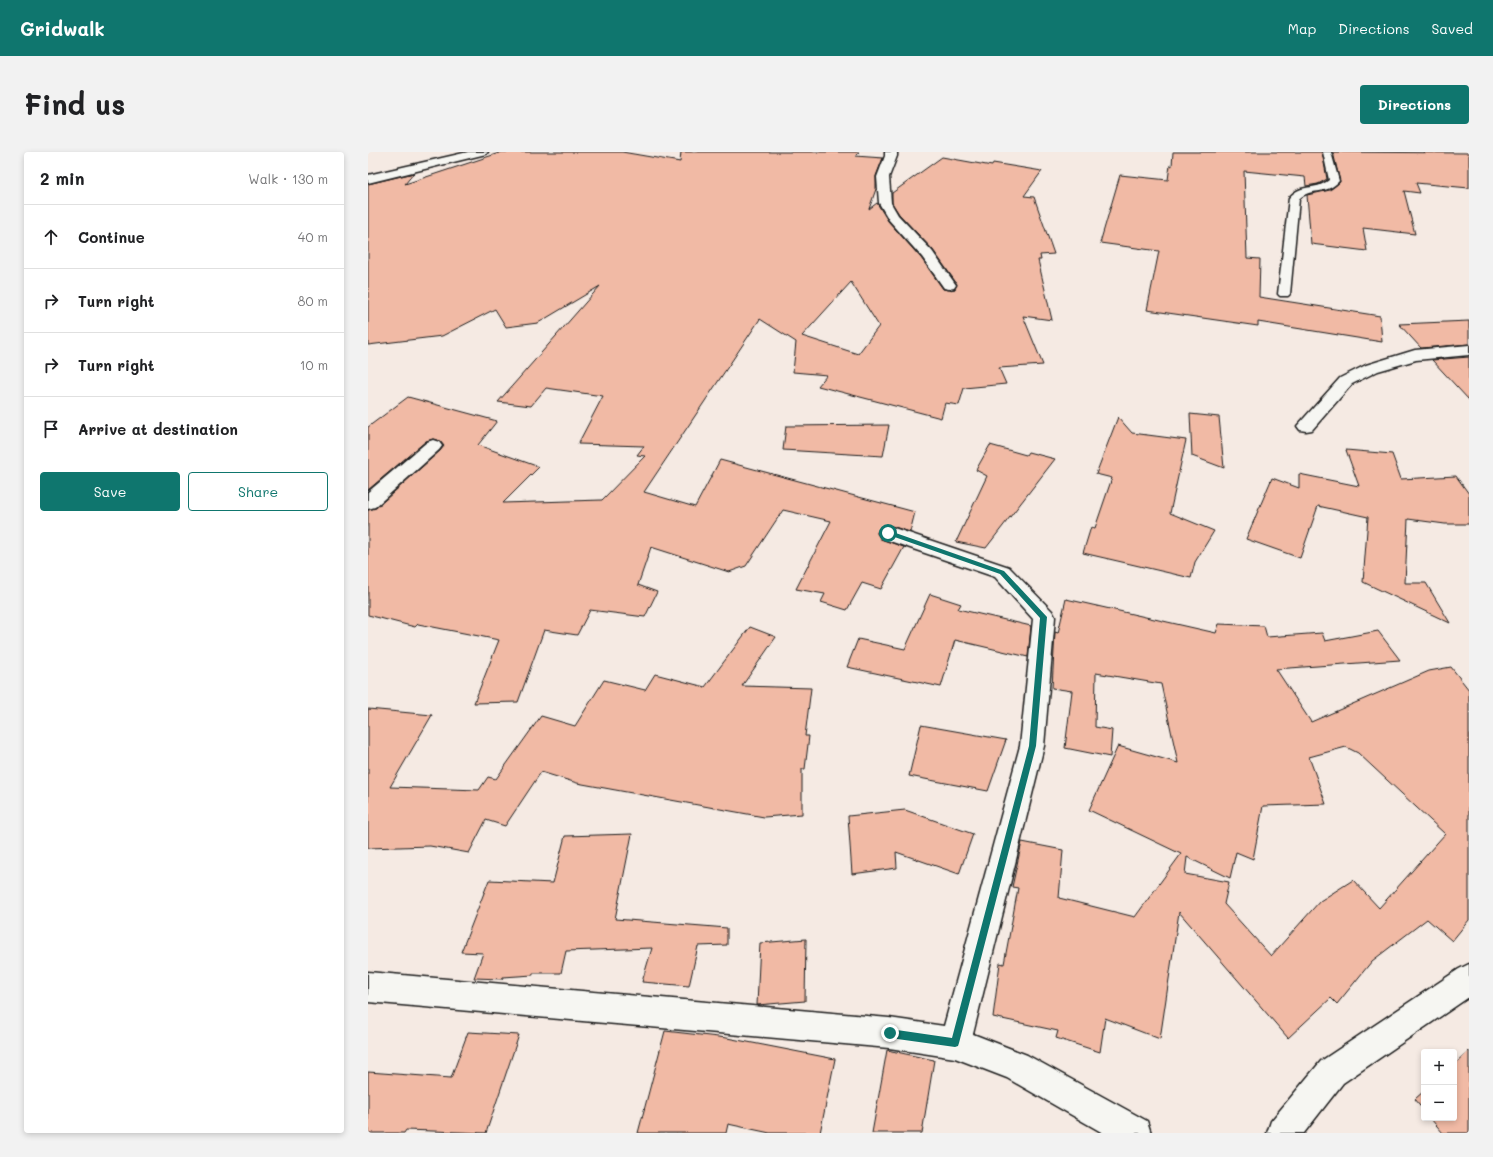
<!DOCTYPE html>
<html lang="en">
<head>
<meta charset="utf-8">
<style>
	:root { --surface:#fff; --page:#f2f2f2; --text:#202124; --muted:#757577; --line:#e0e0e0; --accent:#0f766e }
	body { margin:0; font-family:Mali,sans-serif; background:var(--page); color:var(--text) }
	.controls { position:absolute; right:12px; bottom:12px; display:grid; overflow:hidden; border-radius:4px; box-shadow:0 2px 6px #0003 }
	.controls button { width:36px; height:36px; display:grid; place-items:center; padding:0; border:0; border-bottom:1px solid var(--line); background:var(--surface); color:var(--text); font:20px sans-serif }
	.stop { position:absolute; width:12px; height:12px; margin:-9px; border:3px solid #0f766e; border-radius:50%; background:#fff }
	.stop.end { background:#0f766e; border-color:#fff; box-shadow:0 1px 4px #0008 }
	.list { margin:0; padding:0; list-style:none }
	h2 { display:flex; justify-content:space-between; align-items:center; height:52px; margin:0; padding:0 16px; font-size:17px }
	h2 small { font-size:13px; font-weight:400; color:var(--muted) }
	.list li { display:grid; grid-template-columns:26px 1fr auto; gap:12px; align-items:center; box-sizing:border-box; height:64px; padding:0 16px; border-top:1px solid var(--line) }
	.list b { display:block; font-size:15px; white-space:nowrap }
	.list em { font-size:13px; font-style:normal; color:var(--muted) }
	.actions { display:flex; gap:8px; padding:12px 16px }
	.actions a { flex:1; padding:9px 0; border:1px solid var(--accent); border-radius:4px; text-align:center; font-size:14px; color:var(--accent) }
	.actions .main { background:var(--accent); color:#fff }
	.icon { flex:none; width:22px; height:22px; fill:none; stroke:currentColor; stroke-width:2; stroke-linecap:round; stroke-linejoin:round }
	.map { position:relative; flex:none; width:1101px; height:981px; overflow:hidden; border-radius:4px }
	header { display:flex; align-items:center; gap:24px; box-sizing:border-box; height:56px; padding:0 20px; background:var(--accent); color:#fff }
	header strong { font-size:19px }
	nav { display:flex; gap:22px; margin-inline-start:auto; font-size:14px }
	.intro { display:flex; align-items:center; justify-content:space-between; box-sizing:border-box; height:96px; padding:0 24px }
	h1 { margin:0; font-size:28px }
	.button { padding:10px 18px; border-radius:4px; background:var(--accent); color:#fff; font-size:14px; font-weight:700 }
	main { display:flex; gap:24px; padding:0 24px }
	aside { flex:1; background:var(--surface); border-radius:4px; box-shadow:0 2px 6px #0003 }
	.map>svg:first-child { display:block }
	.building { fill:#f1baa5; stroke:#1c1c1c; fill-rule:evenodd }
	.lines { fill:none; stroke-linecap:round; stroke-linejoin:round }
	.lane-casing { stroke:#1c1c1c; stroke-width:3 }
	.street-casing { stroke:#1c1c1c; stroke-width:3 }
	.lane { fill:#f6f6f2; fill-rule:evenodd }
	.street { fill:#f6f6f2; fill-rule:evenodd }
	.route { fill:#0f766e }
</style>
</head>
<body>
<header>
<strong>Gridwalk</strong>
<nav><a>Map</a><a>Directions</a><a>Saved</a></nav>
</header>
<div class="intro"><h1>Find us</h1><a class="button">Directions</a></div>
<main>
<aside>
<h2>2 min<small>Walk · 130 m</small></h2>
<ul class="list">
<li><svg class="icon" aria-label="ahead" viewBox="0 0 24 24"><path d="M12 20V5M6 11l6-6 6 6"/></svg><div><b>Continue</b></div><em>40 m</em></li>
<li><svg class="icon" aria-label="right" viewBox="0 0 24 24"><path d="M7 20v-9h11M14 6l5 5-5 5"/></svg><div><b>Turn right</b></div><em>80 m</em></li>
<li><svg class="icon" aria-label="right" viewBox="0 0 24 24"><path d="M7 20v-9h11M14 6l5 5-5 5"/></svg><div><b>Turn right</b></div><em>10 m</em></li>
<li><svg class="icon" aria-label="arrive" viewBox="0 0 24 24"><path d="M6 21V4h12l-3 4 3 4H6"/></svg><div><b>Arrive at destination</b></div></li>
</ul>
<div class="actions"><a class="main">Save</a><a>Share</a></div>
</aside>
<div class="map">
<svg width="1101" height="981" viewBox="0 0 1101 981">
	<rect width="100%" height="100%" fill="#f5eae3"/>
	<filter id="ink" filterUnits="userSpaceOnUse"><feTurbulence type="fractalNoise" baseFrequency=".025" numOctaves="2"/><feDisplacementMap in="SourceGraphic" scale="8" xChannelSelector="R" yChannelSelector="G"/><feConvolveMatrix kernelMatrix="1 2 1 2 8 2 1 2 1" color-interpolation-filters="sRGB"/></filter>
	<g filter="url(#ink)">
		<!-- building -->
		<g class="building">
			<path d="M134 0H254L312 10 313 0H491L487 4 515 6 508 24V37L501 57 509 51 520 69 553 106 575 137 581 138 587 137 589 132 565 98 531 62 524 51V41L574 5 624 14 625 11 674 19 656 44 666 45 686 102 672 103 673 108H670L684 168 655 164 675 213 631 216 638 232 596 236 591 253 577 251 573 266 450 234 459 223 425 220 428 190 392 167 276 340 327 355 352 308 547 360 542 380 520 373 513 375 509 380 513 387 536 395 513 437 494 431 479 458 453 450 457 442 428 437 463 369 415 358 378 414 361 420 283 395 270 433 289 440 277 465 222 458 209 483 176 478 150 550 106 551 131 488 50 472 47 475 0 463V358L8 356 72 299 76 294 72 289 65 287 58 289 0 338V275L40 245 129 269 110 293 171 315 135 351 234 348 277 304 269 303 276 294 210 292 235 244 178 236 163 254 130 250 232 134 170 171 138 175 127 157 74 184 0 193V32L46 21 37 32ZM483 130 511 174 490 202 434 184Z"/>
			<polygon points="805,0 954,0 959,27 950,32 938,34 937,25 876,19 879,106 892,107 891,145 1012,164 1014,190 890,170 890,174 779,158 791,99 732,91 752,23 800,28 802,13 804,14"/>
			<polygon points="965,0 1101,1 1101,36 1048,31 1052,41 1036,39 1047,82 995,76 999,99 943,92 939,43 962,38 972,30"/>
			<polygon points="1101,169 1101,192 1053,196 1031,172"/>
			<polygon points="1101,205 1101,248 1064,208"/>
			<polygon points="822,262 851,265 856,316 824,304"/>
			<polygon points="750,265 764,281 818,288 802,361 846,379 827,410 823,426 715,401 723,375 727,376 744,326 728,322"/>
			<polygon points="521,273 515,304 415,298 418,274"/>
			<polygon points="622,293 658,303 660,300 687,307 618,396 588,390 619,324 608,318"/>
			<polygon points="978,298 1024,302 1033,327 1088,324 1101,342 1101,372 1077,372 1040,367 1037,431 1058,431 1082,471 995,430 1000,365 950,354 932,406 878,387 904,326 931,336 931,322 991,334"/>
			<polygon points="562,442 593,452 590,457 663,474 660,505 587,488 573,535 479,515 490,487 537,497"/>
			<path d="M698 447 848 481 851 472 896 474 899 485 954 481 957 489 1010 479 1032 508 908 517 943 570 1061 519 1083 515 1101 538V768L1084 789 1059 767 1004 809 969 852 963 846 920 886 811 760 792 887 737 866 732 900 688 886 690 879 625 865 632 811 636 812 650 736 644 735 654 690 695 698 691 746 767 765 813 702 721 658 750 594 810 611 793 532 728 521 727 575 744 578 742 605 697 596 704 539 684 536 687 480 690 481ZM978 595 990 601 1077 682 1011 756 985 728 952 749 903 804 856 752 861 730 817 722 819 705 862 726 868 700 885 707 895 654 958 652 941 605Z"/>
			<polygon points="382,475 408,485 374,534 443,536 437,584 441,584 437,617 434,617 434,662 396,665 209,631 173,620 137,674 118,668 101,701 62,694 0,696 0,557 64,563 22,635 111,638 120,625 128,627 173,564 207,574 236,528 277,538 287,522 337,535"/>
			<polygon points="553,573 638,588 620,639 541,624"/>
			<polygon points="537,658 605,682 591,722 528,700 529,716 484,722 480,664"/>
			<polygon points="264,682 247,767 359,776 359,793 330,794 321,834 274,830 284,796 198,799 193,821 165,821 165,823 135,825 134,827 106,826 115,801 93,800 121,728 185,731 197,684"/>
			<polygon points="438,787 437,849 389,853 392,791"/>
			<polygon points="297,879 359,886 467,907 452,981 402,981 360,972 358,981 270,981"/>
			<polygon points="100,880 151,883 118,981 38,978 36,981 0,981 0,920 83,926"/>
			<polygon points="519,898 566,908 554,981 504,981"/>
			<polygon points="1101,899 1101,981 1075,981 1062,966 1086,966 1086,913"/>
			<polygon points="1056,939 1056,958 1047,947"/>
		</g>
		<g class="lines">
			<!-- lane casing -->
			<g class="lane-casing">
				<path id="lane" d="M955 0H963L971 29C958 44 942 35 931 47L922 142 920 144H912L910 142 921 46C934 30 946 40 961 28Z"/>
			</g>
			<!-- street casing -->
			<g class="street-casing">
				<g id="street">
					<polygon points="100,0 120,0 118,2 0,31 0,23"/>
					<polygon points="517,0 529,0 529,4 521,25 523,51 530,63 564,99 588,133 586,136 581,137 576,136 554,105 521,68 511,51 509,25 517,4"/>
					<polygon points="1101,193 1101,203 1048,208 1010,219 984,232 944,278 938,279 932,278 929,274 972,226 998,213 1047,198"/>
					<polygon points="65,288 71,290 74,294 71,298 7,355 0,357 0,340 59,290"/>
					<polygon points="520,374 641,415 684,459 687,465 676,594 605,882 659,903 779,969 783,981 735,981 639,926 587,906 521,896 0,850 0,820 521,866 576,874 652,594 665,467 627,425 513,386 510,381 513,376"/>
					<polygon points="1101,812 1101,845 975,931 936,981 899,981 903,969 953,909 1091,817"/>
				</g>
			</g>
			<!-- lane -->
			<use href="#lane" class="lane"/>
			<!-- street -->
			<use href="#street" class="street"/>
		</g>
	</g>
	<!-- route -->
	<polygon class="route" points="518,379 522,379 636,419 679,465 668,594 591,891 590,894 587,895 522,886 518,884 517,881 518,878 522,877 584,886 661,594 672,466 632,422 518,382"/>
</svg>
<div class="controls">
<button>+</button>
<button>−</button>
</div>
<div class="stop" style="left:520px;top:381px"></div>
<div class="stop end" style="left:522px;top:881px"></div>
</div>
</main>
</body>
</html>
